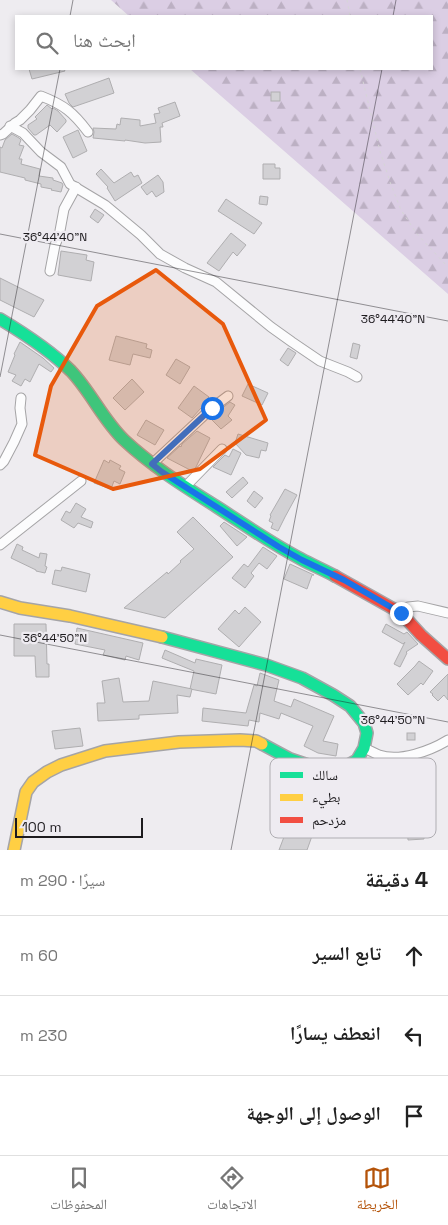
<!DOCTYPE html>
<html lang="ar">
<head>
<meta charset="utf-8">
<style>
	:root { --surface:#fff; --page:#f6f6f6; --text:#222; --muted:#767676; --line:#e0e0e0; --accent:#b45309 }
	body { margin:0; font-family:"Space Grotesk","Noto Naskh Arabic",sans-serif; background:var(--page); color:var(--text); direction:rtl }
	.scale { position:absolute; left:15px; bottom:12px; width:128px; box-sizing:border-box; padding-left:5px; border:2px solid #1d1b1e; border-top:0; font-size:14px; line-height:18px; white-space:nowrap; color:#1d1b1e; -webkit-text-stroke:4px #eeebf1; paint-order:stroke }
	.stop { position:absolute; width:15px; height:15px; margin:-11px; border:4px solid #1a73e8; border-radius:50%; background:#fff }
	.stop.end { background:#1a73e8; border-color:#fff; box-shadow:0 1px 5px #0008 }
	.list { margin:0; padding:0; list-style:none }
	h2 { display:flex; justify-content:space-between; align-items:center; height:65px; margin:0; padding:0 20px; font-size:21px }
	h2 small { font-size:16px; font-weight:400; color:var(--muted) }
	.list li { display:grid; grid-template-columns:32px 1fr auto; gap:15px; align-items:center; box-sizing:border-box; height:80px; padding:0 20px; border-top:1px solid var(--line) }
	.list b { display:block; font-size:19px; white-space:nowrap }
	.list em { font-size:16px; font-style:normal; color:var(--muted) }
	.icon { flex:none; width:28px; height:28px; fill:none; stroke:currentColor; stroke-width:2; stroke-linecap:round; stroke-linejoin:round }
	.map { position:relative; flex:none; width:448px; height:850px; overflow:hidden; direction:ltr }
	.search { position:absolute; background:var(--surface); box-shadow:0 2px 8px #0003; left:15px; right:15px; top:15px; height:55px; display:flex; align-items:center; gap:12px; box-sizing:border-box; padding:0 18px; border-radius:0px; color:var(--muted); font-size:19px }
	.sheet { height:305px; background:var(--surface) }
	nav { display:flex; justify-content:space-around; align-items:center; box-sizing:border-box; height:70px; border-top:1px solid var(--line); background:var(--surface); font-size:14px; color:var(--muted) }
	nav a { display:grid; justify-items:center; gap:2px }
	nav .on { color:var(--accent) }
	.map>svg:first-child { display:block }
	.forest { fill:url(#forest-firs) }
	.building { fill:#d2d1d4; stroke:#afaeb0 }
	.lines { fill:none; stroke-linecap:round; stroke-linejoin:round }
	.street-casing { stroke:#a5a4a6; stroke-width:11 }
	.fast-casing { stroke:#a5a4a6; stroke-width:14 }
	.slow-casing { stroke:#a5a4a6; stroke-width:14 }
	.jam-casing { stroke:#a5a4a6; stroke-width:14 }
	.path { stroke:#d6d6d6; stroke-width:1; stroke-dasharray:2.5 4; stroke-linecap:butt }
	.street { stroke:#fcfcfd; stroke-width:9 }
	.fast { stroke:#16e098; stroke-width:11 }
	.slow { stroke:#ffcf43; stroke-width:11 }
	.jam { stroke:#f24e42; stroke-width:11 }
	.route { stroke:#1a73e8; stroke-width:6 }
	.marked { fill:#e8590c; fill-opacity:0.2; stroke:#e8590c; stroke-width:4; stroke-linejoin:round }
	.ticks { fill:none; stroke:#1d1b1e; stroke-width:1; stroke-opacity:0.45 }
	.key { fill:#eeebf1; stroke:#afadb2; stroke-width:1 }
	.key-label { font-size:14px; fill:#1d1b1e }
	.ticks-label { font-size:12px; text-anchor:middle; fill:#1d1b1e; stroke:#eeebf1; stroke-width:4.5; stroke-linejoin:round; paint-order:stroke }
</style>
</head>
<body>
<div class="map">
<svg width="448" height="850" viewBox="0 0 448 850">
	<defs>
		<pattern id="forest-firs" width="22" height="20" patternUnits="userSpaceOnUse" patternTransform="scale(1.25)"><rect width="22" height="20" fill="#dbcee4"/><path d="M5 1l3.5 6h-7zM16 11l3.5 6h-7z" fill="#bcb0c3"/></pattern>
	</defs>
	<rect width="100%" height="100%" fill="#eeecf0"/>
	<!-- forest -->
	<polygon class="forest" points="111,0 448,0 448,294 190,69 432,69 432,16 129,16"/>
	<!-- building -->
	<g class="building">
		<polygon points="29,69 64,69 65,71 32,79"/>
		<polygon points="109,78 114,93 73,107 69,103 65,94"/>
		<rect x="271" y="92" width="9" height="9"/>
		<polygon points="175,102 180,116 162,123 163,127 160,127 161,142 145,143 125,140 125,141 93,138 94,132 93,128 116,129 117,124 120,125 121,118 140,120 140,126 156,123 154,114 160,113 158,108"/>
		<polygon points="47,105 52,109 53,108 58,111 66,120 66,122 57,132 50,125 36,135 34,135 28,128 28,125 37,119 35,117"/>
		<polygon points="78,130 87,151 73,158 63,137"/>
		<polygon points="12,134 19,138 21,140 19,145 24,146 19,159 22,159 21,164 40,169 39,176 53,178 53,180 62,183 63,185 61,192 51,190 52,189 41,187 41,184 25,180 25,178 0,172 0,147 2,148 5,140"/>
		<polygon points="263,164 275,164 275,168 280,168 280,179 263,179"/>
		<polygon points="101,169 114,183 131,172 134,177 138,175 142,183 115,201 107,188 108,187 96,174"/>
		<polygon points="158,175 163,182 164,192 156,197 152,191 147,195 141,187"/>
		<polygon points="260,196 268,197 267,205 259,204"/>
		<polygon points="226,199 262,223 254,234 218,211"/>
		<polygon points="95,209 104,215 98,223 90,217"/>
		<polygon points="231,233 246,245 237,256 233,252 219,271 207,263"/>
		<polygon points="61,251 87,255 86,260 94,262 91,281 58,275"/>
		<polygon points="0,278 44,300 34,317 0,300"/>
		<polygon points="116,336 147,344 146,348 152,350 150,358 133,354 130,365 109,360"/>
		<polygon points="20,342 43,358 54,368 51,372 39,364 30,382 25,379 21,386 12,381 16,375 8,372 15,355 14,354"/>
		<polygon points="353,343 360,345 357,359 350,357"/>
		<polygon points="288,348 296,353 288,366 280,360"/>
		<polygon points="176,359 190,367 180,384 166,375"/>
		<polygon points="132,379 144,392 125,410 113,398"/>
		<polygon points="248,384 268,393 262,405 242,396"/>
		<polygon points="194,386 209,397 207,399 211,401 202,409 201,408 192,418 178,408"/>
		<polygon points="230,402 235,405 228,416 232,420 221,429 210,418"/>
		<polygon points="146,420 164,430 155,445 137,435"/>
		<polygon points="197,431 210,438 196,467 192,471 167,458 180,446 181,447 182,444"/>
		<polygon points="238,434 268,443 266,451 261,450 259,458 246,455 235,443"/>
		<polygon points="233,449 241,453 231,475 213,467 225,455 229,457"/>
		<polygon points="104,460 109,463 110,460 121,466 119,469 125,472 120,484 114,481 111,489 94,483"/>
		<polygon points="243,477 248,483 232,498 226,492"/>
		<polygon points="285,489 297,495 285,517 278,531 271,528 273,523 269,521 271,516 270,515"/>
		<polygon points="254,491 263,498 255,508 247,501"/>
		<polygon points="76,503 86,509 81,517 93,522 91,528 78,523 74,528 61,520 66,511 70,513"/>
		<polygon points="193,517 233,557 165,618 124,608 167,572 168,574 181,562 180,561 194,549 177,532"/>
		<polygon points="224,522 247,537 237,546 220,526"/>
		<polygon points="17,544 23,547 22,550 39,558 40,553 47,554 45,566 47,567 45,573 36,571 36,570 11,558"/>
		<polygon points="263,547 277,556 267,569 259,563 251,573 254,576 245,588 232,578 244,564 248,567"/>
		<polygon points="290,564 314,575 312,575 307,589 284,579"/>
		<polygon points="62,567 90,574 86,592 52,584 55,570 61,571"/>
		<polygon points="245,607 261,622 239,647 218,629 235,610 239,614"/>
		<polygon points="14,624 46,624 47,664 49,664 49,677 36,677 35,656 14,656"/>
		<polygon points="386,624 404,634 407,632 418,644 406,652 407,653 400,667 394,664 405,642 403,644 382,632"/>
		<polygon points="77,628 143,643 139,660 126,656 125,660 103,655 105,650 75,644"/>
		<polygon points="165,650 195,663 196,659 222,665 216,694 190,689 194,671 162,658"/>
		<polygon points="419,661 433,671 423,685 421,683 408,695 397,684 415,666"/>
		<polygon points="260,673 279,680 274,701 291,707 294,699 334,716 323,741 338,744 336,756 318,753 304,746 313,726 281,713 279,719 260,713 259,722 249,720 248,726 202,721 203,708 246,713 254,685 257,686"/>
		<polygon points="448,674 448,700 444,695 438,701 432,695 433,694 430,692"/>
		<polygon points="119,678 123,702 149,701 153,681 192,689 190,697 177,695 178,713 139,715 139,719 98,721 97,703 105,703 102,681"/>
		<polygon points="80,728 83,746 55,749 52,731"/>
		<rect x="407" y="733" width="8" height="7"/>
		<polygon points="407,822 424,822 424,839 408,840"/>
		<polygon points="287,829 304,836 305,833 312,836 307,850 279,850"/>
	</g>
	<g class="lines">
		<!-- street casing -->
		<g class="street-casing">
			<g id="street">
				<polyline points="10,126 23,133 41,152 61,167 70,184 105,205 141,235 160,254 185,268 216,282 271,327 292,342 320,361 348,372 357,377"/>
				<path d="M0 135 3 134 15 123 20 120 30 110 41 96C64 105 73 112 88 132"/>
				<polyline points="50,271 55,245 59,236 64,209 76,187"/>
				<polyline points="152,464 212,408 228,396"/>
				<polyline points="0,465 4,461 14,442 22,424 20,408 21,398"/>
				<polyline points="185,487 222,449"/>
				<polyline points="0,545 81,481"/>
				<polyline points="401,613 408,607 418,606 448,613"/>
				<path d="M364 748C369 750 374 753 379 755 400 762 430 751 448 740"/>
			</g>
		</g>
		<!-- fast casing -->
		<g class="fast-casing">
			<g id="fast">
				<path d="M0 319C25 334 50 350 71 371 91 392 103 420 124 440 153 467 184 486 217 507 245 525 272 544 301 559 312 565 324 570 335 576"/>
				<polyline points="162,637 266,665 302,678 333,695 350,706 364,723 367,733 364,748 357,760 339,770 320,769 290,759 262,744"/>
			</g>
		</g>
		<!-- slow casing -->
		<g class="slow-casing">
			<g id="slow">
				<polyline points="0,602 20,608 70,616 162,637"/>
				<polyline points="14,850 26,792 33,782 47,772 61,765 105,751 179,742 240,740 256,741 262,744"/>
			</g>
		</g>
		<!-- jam casing -->
		<g class="jam-casing">
			<polyline id="jam" points="335,576 401,613 421,635 448,659"/>
		</g>
		<!-- path -->
		<g class="path">
			<polyline points="347,0 350,16"/>
			<polyline points="360,69 380,151 390,182 401,210 417,234 448,267"/>
		</g>
		<!-- street -->
		<use href="#street" class="street"/>
		<!-- fast -->
		<use href="#fast" class="fast"/>
		<!-- slow -->
		<use href="#slow" class="slow"/>
		<!-- jam -->
		<use href="#jam" class="jam"/>
	</g>
	<g class="lines">
		<!-- route -->
		<polyline class="route" points="212,408 152,464 162,472 279,547 302,560 344,580 401,613"/>
	</g>
	<!-- marked area -->
	<path class="marked" d="M156 270 223 324 266 420 200 469 113 489 35 455 51 386 97 306Z"/>
	<!-- ticks -->
	<path class="ticks" d="M70 16 73 0M393 16 396 0M0 234 448 321M0 377 60 69M0 635 448 722M231 850 382 69"/>
	<!-- legend -->
	<rect x="270" y="758" width="166" height="80" rx="8" class="key"/>
	<rect x="280" y="772" width="23" height="6" fill="#16e098"/>
	<rect x="280" y="794" width="23" height="7" fill="#ffcf43"/>
	<rect x="280" y="817" width="23" height="6" fill="#f24e42"/>
	<g class="key-label">
		<text x="312" y="780">سالك</text>
		<text x="312" y="802">بطيء</text>
		<text x="312" y="825">مزدحم</text>
	</g>
	<g class="ticks-label">
		<text x="55" y="241">36°44'40"N</text>
		<text x="393" y="323">36°44'40"N</text>
		<text x="55" y="642">36°44'50"N</text>
		<text x="393" y="724">36°44'50"N</text>
	</g>
</svg>
<div class="scale">100 m</div>
<div class="stop" style="left:212px;top:408px"></div>
<div class="stop end" style="left:401px;top:613px"></div>
<div class="search"><svg class="icon" aria-label="search" viewBox="0 0 24 24"><circle cx="10" cy="10" r="6"/><path d="M15 15l6 6"/></svg>ابحث هنا</div>
</div>
<section class="sheet">
<h2>4 دقيقة<small>سيرًا · 290 m</small></h2>
<ul class="list">
<li><svg class="icon" aria-label="ahead" viewBox="0 0 24 24"><path d="M12 20V5M6 11l6-6 6 6"/></svg><div><b>تابع السير</b></div><em>60 m</em></li>
<li><svg class="icon" aria-label="left" viewBox="0 0 24 24"><path d="M17 20v-9H6M10 6l-5 5 5 5"/></svg><div><b>انعطف يسارًا</b></div><em>230 m</em></li>
<li><svg class="icon" aria-label="arrive" viewBox="0 0 24 24"><path d="M6 21V4h12l-3 4 3 4H6"/></svg><div><b>الوصول إلى الوجهة</b></div></li>
</ul>
</section>
<nav>
<a class="on"><svg class="icon" aria-label="map" viewBox="0 0 24 24"><path d="M3 6l6-2 6 2 6-2v14l-6 2-6-2-6 2zM9 4v14M15 6v14"/></svg>الخريطة</a>
<a><svg class="icon" aria-label="directions" viewBox="0 0 24 24"><path d="M12 3l9 9-9 9-9-9zM9 14v-3h6M13 9l2 2-2 2"/></svg>الاتجاهات</a>
<a><svg class="icon" aria-label="saved" viewBox="0 0 24 24"><path d="M7 4h10v16l-5-4-5 4z"/></svg>المحفوظات</a>
</nav>
</body>
</html>
